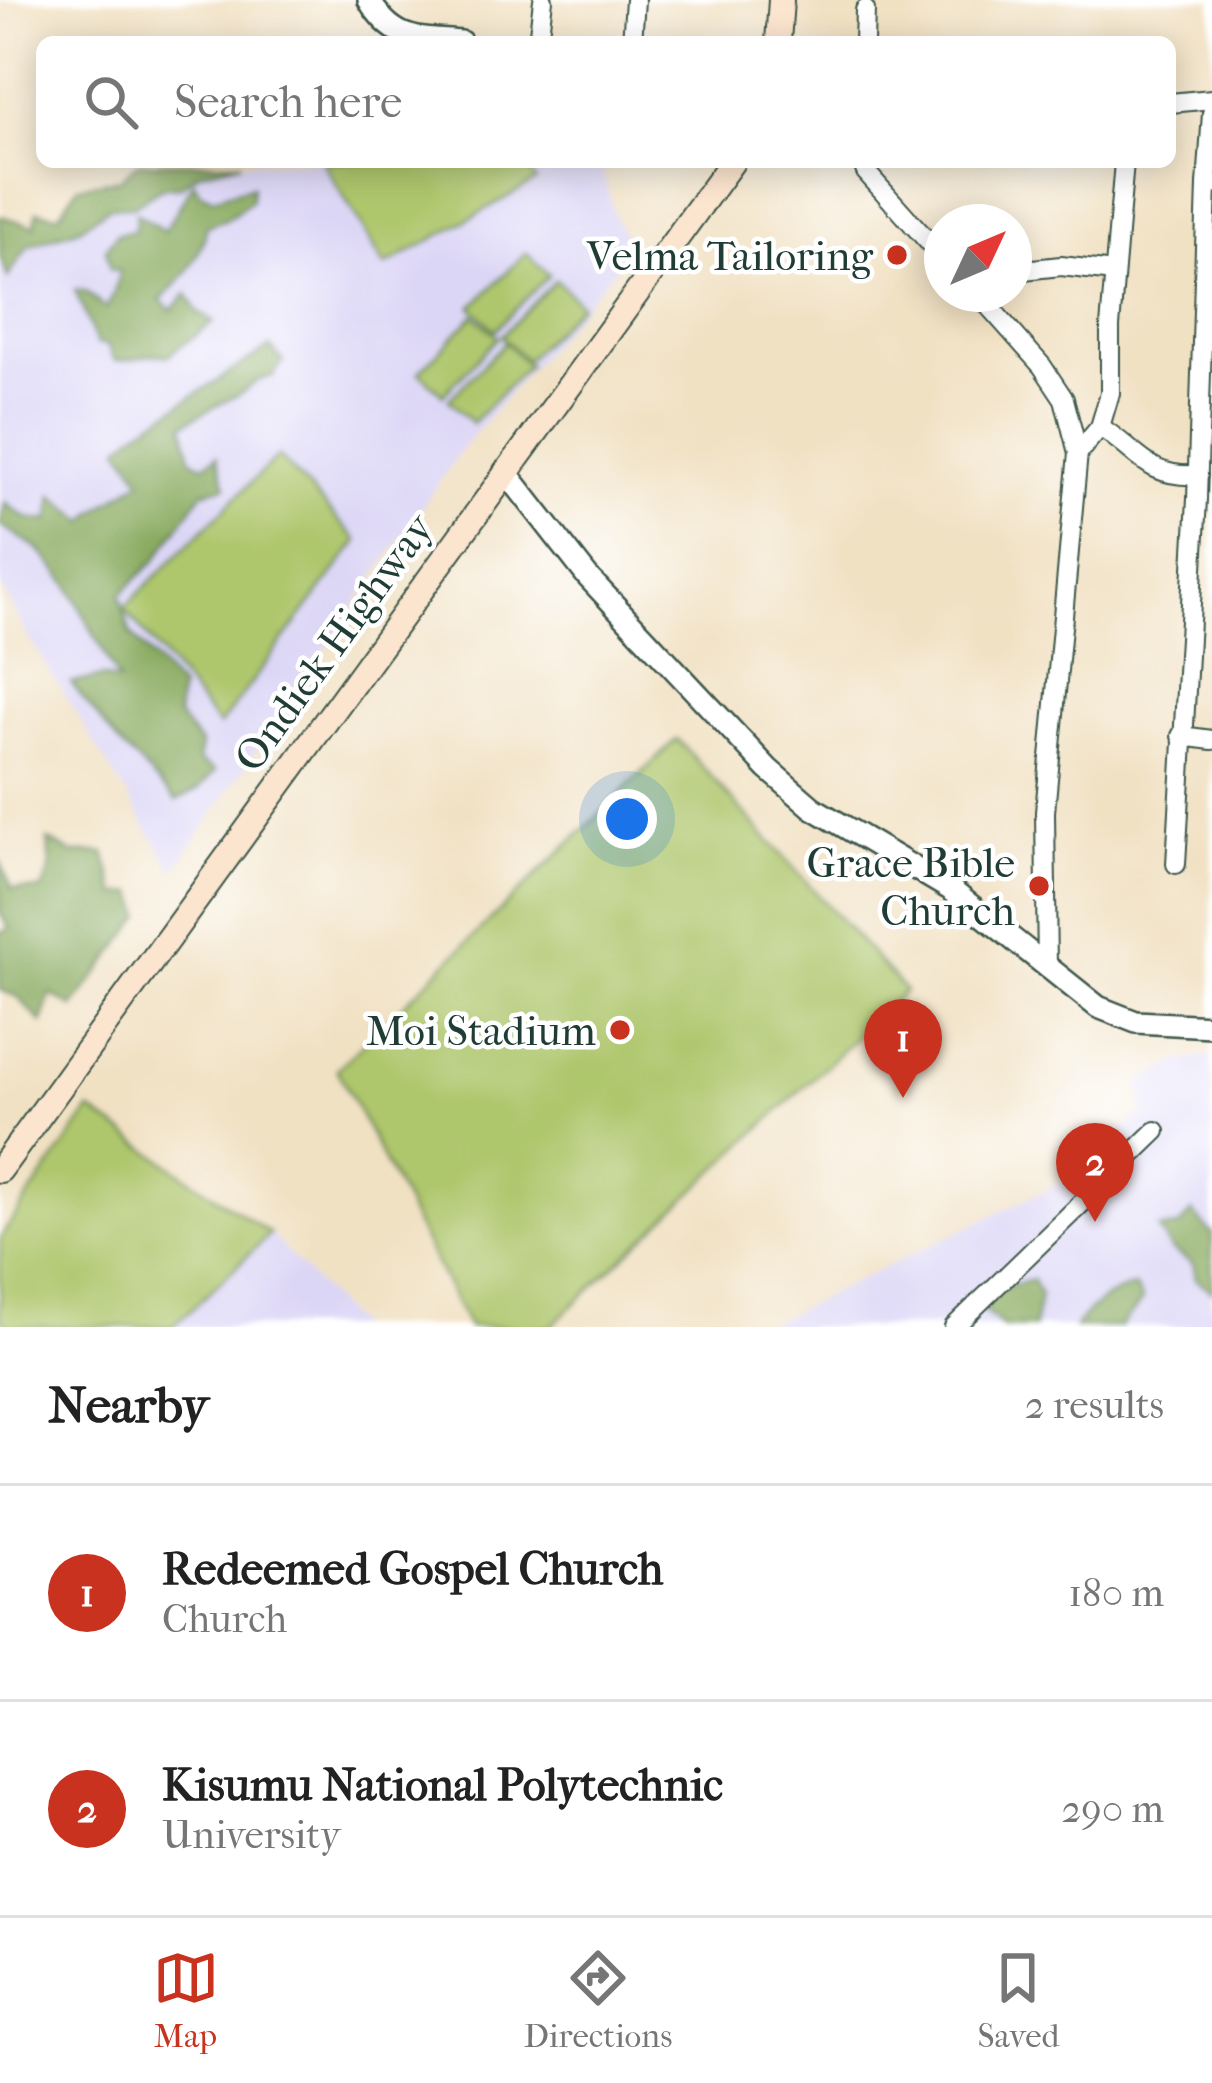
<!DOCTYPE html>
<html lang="en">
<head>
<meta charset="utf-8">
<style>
	:root { --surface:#fff; --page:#f2f2f2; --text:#222; --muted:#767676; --line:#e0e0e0; --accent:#c8321e }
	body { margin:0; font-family:"IM FELL French Canon",serif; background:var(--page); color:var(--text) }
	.compass { position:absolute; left:924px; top:204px; width:108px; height:108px; border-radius:50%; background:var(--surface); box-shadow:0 6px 30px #0003; rotate:46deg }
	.you { position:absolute; left:627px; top:819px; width:42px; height:42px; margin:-30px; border:9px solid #fff; border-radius:50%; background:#1a73e8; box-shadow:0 0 0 18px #1a73e833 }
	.badge { display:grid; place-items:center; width:78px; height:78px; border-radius:50%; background:var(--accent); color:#fff; font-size:39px; font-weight:700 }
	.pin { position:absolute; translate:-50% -99px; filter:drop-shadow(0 3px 6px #0008) }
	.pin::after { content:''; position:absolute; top:63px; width:42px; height:36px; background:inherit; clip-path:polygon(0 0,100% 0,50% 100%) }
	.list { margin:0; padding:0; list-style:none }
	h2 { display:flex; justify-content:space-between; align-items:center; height:156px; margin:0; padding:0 48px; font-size:51px }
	h2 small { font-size:39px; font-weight:400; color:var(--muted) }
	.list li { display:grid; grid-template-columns:78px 1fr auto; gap:36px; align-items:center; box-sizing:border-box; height:216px; padding:0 48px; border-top:3px solid var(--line) }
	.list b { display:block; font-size:45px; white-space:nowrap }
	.list p { margin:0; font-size:39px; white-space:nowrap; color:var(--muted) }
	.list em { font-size:39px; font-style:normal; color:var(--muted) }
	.icon { flex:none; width:66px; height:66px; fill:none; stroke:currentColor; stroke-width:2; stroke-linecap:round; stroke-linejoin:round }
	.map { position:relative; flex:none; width:1212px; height:1327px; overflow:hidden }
	.search { position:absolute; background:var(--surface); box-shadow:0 6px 30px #0003; left:36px; right:36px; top:36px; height:132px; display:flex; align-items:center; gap:30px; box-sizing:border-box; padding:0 42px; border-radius:18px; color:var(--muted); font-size:45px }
	.sheet { height:588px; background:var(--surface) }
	nav { display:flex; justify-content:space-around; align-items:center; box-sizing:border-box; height:168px; border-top:3px solid var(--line); background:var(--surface); font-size:33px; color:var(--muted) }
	nav a { display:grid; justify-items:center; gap:6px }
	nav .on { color:var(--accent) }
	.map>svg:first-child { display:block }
	.built { fill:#dcd6f6 }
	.green { fill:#aec66c; stroke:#668250; stroke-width:3 }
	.forest { fill:#8aab60; stroke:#54744a; stroke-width:3 }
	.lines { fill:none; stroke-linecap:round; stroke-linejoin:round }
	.minor-casing { stroke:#3e5649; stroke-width:22 }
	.tertiary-casing { stroke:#3e5649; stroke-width:26 }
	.secondary-casing { stroke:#3e5649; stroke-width:28 }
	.minor { stroke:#fff; stroke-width:18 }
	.tertiary { stroke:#fff; stroke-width:21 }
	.secondary { stroke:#fce5cf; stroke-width:24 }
	.poi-dot { fill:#c8321e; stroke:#fff; stroke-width:4.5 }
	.labels { text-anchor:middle; stroke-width:9; stroke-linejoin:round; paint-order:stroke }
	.poi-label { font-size:42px; fill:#1f3d34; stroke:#fff; text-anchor:end }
	.street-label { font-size:42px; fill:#1f3d34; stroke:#fff }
</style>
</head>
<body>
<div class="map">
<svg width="1212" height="1327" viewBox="0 0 1212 1327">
	<rect width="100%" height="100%" fill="#fff"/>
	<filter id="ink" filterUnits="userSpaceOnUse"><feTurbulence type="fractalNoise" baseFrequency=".00833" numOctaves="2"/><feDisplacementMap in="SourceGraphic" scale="24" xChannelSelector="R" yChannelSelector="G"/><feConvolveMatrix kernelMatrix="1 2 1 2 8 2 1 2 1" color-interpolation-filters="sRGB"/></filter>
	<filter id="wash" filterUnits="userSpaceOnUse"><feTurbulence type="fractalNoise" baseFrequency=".004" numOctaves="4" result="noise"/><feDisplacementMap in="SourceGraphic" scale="48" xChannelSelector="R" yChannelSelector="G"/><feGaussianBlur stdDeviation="2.7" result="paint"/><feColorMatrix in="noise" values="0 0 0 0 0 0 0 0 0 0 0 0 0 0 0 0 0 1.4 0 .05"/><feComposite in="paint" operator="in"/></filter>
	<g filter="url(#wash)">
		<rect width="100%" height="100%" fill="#f1e1c3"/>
		<!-- built -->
		<g class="built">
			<polygon points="242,162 593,162 602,170 615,217 632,248 461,450 174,871 26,633 0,585 0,261 161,181"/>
			<polygon points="1212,1056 1212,1327 762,1327 1078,1174 1145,1109 1138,1083 1178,1061"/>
			<polygon points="270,1234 357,1327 173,1327"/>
		</g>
		<!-- green -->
		<g class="green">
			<polygon points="323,162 524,162 536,181 385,266"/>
			<polygon points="526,253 549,275 495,330 472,307"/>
			<polygon points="556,280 580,304 526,360 501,336"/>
			<polygon points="474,315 498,337 443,395 419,372"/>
			<polygon points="505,342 528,365 472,423 449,400"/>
			<polygon points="278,456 358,541 219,726 124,608"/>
			<polygon points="677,739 905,991 550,1327 468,1327 337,1069"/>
			<polygon points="90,1110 270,1234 173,1327 10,1327 0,1318 0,1238"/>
		</g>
		<!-- forest -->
		<g class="forest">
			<polygon points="241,162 200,172 181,186 163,187 132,207 109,207 80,228 29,246 8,277 0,257 0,216 35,226 37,211 59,215 78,186 120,179 138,163"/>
			<path d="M194 182 201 193 213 198 252 186 251 201 229 218 207 226C202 255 183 281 160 300L172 310 187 294 199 313 214 322 167 356C147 351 134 363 114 360L107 345 97 344 75 290 85 291 106 309 114 293 120 270 110 269 106 249 118 233 135 231 136 213 164 231Z"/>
			<path d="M270 347 283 361 273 376C256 378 252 387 238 395 220 404 202 413 184 424L191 459 204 465 217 456 226 486 203 492 155 561 120 595 130 633 180 689 177 716 201 745 198 761 215 771 198 790 176 801 116 740 71 683 104 677 119 681 67 583 39 549 0 525 5 503 27 518 49 521 53 495 86 522 95 512 142 480 120 447 138 431Z"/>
			<polygon points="48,840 72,853 105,853 117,895 135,893 142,916 73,1007 51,994 42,1023 18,997 0,990 0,933 10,928 0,914 0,861 12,889 42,890 50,869"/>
			<polygon points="1192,1212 1212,1233 1212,1291 1196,1279 1193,1264 1171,1249 1158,1229 1180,1227"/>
			<polygon points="1033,1280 1040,1296 1034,1327 1004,1327 982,1310 1001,1287"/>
			<path d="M1135 1287 1143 1300 1120 1327H1075C1088 1309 1112 1290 1135 1287Z"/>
		</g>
	</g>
	<g filter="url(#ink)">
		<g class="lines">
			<!-- minor casing -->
			<g class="minor-casing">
				<g id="minor">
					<polyline points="538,42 543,0"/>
					<polyline points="632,42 635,0"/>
					<polyline points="864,42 865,10"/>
					<polyline points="1170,103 1212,99"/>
					<polyline points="1212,113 1207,185 1212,185"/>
					<polyline points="862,162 866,172 942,257"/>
					<polyline points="1014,271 1061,266 1114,272"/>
					<polyline points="978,294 1042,366 1064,399 1078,453 1045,812 1047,968"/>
					<path d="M1100 427C1140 452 1146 478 1198 475"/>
					<polyline points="1078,453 1100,427 1110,393 1110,327 1124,162"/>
					<polyline points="1181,736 1212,740"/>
					<polyline points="1176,864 1197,499 1207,185"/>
					<polyline points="954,1327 1156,1131"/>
				</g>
			</g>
			<!-- tertiary casing -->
			<g class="tertiary-casing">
				<g id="tertiary">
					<path d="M369 0C394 42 416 38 461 42"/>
					<polyline points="505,471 588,577 768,769 813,808 950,889 1098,1007 1136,1022 1212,1026"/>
				</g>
			</g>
			<!-- secondary casing -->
			<g class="secondary-casing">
				<g id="secondary">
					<polyline points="778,42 781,0"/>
					<polyline points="0,1170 732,162"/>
				</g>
			</g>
			<!-- minor -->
			<use href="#minor" class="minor"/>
			<!-- tertiary -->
			<use href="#tertiary" class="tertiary"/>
			<!-- secondary -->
			<use href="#secondary" class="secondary"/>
		</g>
	</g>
	<!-- markers -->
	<g class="poi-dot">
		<circle cx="897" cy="255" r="12"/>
		<circle cx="1039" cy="886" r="12"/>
		<circle cx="620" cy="1030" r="12"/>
	</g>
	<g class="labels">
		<!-- poi labels -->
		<g class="poi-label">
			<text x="873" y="270">Velma Tailoring</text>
			<text x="1015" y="877">Grace Bible<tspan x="1015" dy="48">Church</tspan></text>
			<text x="596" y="1045">Moi Stadium</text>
		</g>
		<!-- street labels -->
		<g class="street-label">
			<text transform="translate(333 642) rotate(-54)" y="15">Ondiek Highway</text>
		</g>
	</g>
</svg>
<svg class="compass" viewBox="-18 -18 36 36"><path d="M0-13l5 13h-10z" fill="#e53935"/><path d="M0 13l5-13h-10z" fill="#767676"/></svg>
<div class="you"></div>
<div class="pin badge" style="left:903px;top:1098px">1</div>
<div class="pin badge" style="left:1095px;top:1222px">2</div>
<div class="search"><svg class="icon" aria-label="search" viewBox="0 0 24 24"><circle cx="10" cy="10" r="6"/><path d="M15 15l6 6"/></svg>Search here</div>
</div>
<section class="sheet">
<h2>Nearby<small>2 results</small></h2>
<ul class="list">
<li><span class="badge">1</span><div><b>Redeemed Gospel Church</b><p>Church</p></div><em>180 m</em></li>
<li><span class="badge">2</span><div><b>Kisumu National Polytechnic</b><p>University</p></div><em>290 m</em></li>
</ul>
</section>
<nav>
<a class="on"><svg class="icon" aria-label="map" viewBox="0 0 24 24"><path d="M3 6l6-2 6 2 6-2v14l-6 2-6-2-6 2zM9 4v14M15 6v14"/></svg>Map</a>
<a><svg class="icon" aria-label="directions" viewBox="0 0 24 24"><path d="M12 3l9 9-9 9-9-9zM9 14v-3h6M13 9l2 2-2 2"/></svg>Directions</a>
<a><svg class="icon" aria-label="saved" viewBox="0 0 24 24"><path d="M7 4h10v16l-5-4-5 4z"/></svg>Saved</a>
</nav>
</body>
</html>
